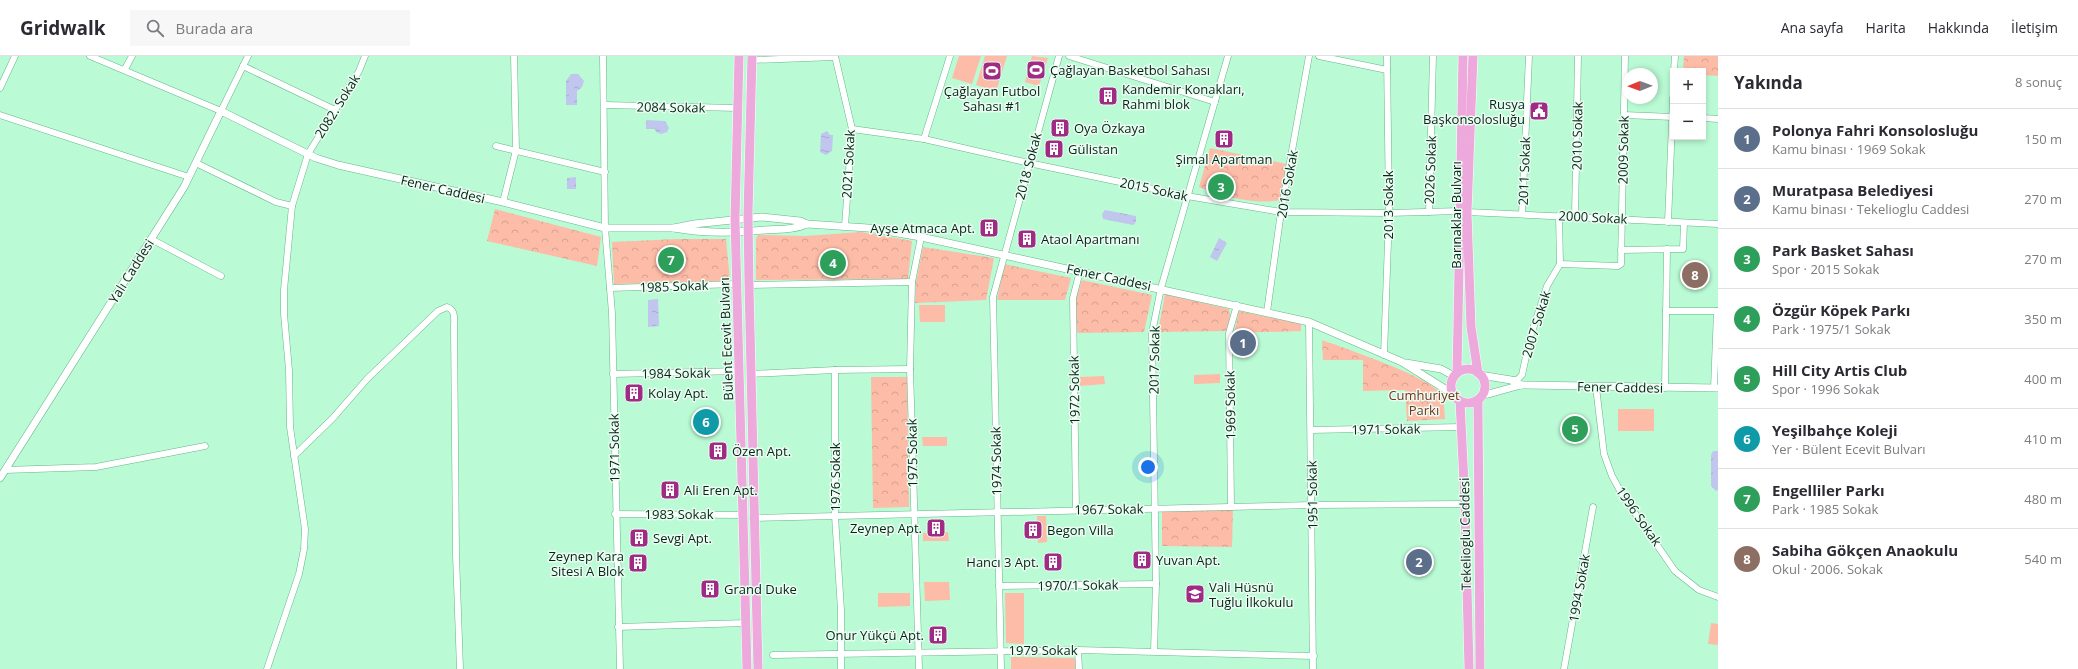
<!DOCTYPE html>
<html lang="tr">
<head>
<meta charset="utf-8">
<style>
	:root { --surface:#fff; --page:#f7f7f7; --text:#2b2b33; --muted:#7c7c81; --line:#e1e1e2; --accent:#9f2b85 }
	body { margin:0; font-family:"Open Sans",sans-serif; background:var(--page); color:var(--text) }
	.controls { position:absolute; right:12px; top:12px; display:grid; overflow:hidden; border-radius:0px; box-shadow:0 2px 6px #0003 }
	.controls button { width:36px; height:36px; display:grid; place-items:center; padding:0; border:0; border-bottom:1px solid var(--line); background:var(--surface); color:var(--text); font:20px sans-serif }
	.compass { position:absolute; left:1622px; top:12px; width:36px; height:36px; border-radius:50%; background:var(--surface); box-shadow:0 2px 6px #0003; rotate:269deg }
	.you { position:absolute; left:1148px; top:411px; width:14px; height:14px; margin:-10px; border:3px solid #fff; border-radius:50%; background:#1a73e8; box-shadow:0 0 0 6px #1a73e833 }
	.badge { display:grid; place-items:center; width:26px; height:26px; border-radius:50%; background:var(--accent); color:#fff; font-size:13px; font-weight:700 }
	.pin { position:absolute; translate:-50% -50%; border:2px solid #fff; box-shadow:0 1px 4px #0006 }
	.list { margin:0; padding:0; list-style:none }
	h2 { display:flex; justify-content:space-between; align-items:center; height:52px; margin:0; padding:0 16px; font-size:17px }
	h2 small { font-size:13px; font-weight:400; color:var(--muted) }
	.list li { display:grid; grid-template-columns:26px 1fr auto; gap:12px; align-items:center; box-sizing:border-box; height:60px; padding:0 16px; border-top:1px solid var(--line) }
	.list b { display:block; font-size:15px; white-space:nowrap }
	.list p { margin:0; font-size:13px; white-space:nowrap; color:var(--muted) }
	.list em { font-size:13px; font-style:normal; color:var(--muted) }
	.icon { flex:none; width:22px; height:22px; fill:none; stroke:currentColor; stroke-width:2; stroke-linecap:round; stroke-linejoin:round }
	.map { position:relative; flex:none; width:1718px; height:613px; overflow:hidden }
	header { display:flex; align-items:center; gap:24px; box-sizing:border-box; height:56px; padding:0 20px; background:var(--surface); border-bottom:1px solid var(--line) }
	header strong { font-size:19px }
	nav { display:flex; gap:22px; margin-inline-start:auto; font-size:14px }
	.search { width:280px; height:36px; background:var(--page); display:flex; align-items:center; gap:10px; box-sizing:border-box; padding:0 14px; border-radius:0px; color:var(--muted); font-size:15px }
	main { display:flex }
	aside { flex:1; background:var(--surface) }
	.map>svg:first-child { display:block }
	.grass { fill:#fdbca7 }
	.park { fill:url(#park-crowns) }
	.water { fill:url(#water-ripples) }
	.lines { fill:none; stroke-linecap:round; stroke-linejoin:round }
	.minor-casing { stroke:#64b68a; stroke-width:7 }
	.tertiary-casing { stroke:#64b68a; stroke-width:8 }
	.primary-casing { stroke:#fff; stroke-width:10 }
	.minor { stroke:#fff; stroke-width:6 }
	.tertiary { stroke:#fff; stroke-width:7 }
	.primary { stroke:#eea9dc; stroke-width:9 }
	.labels { text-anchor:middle; stroke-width:3; stroke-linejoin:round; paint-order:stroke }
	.poi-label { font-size:13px; fill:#022615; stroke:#ecfcf2; text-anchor:start }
	.street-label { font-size:13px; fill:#022615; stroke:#ecfcf2 }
	.park-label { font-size:13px; fill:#76331c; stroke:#ecfcf2 }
</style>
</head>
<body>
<header>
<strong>Gridwalk</strong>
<div class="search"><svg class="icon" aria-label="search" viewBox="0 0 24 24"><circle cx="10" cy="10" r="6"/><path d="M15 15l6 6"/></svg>Burada ara</div>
<nav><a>Ana sayfa</a><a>Harita</a><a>Hakkında</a><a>İletişim</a></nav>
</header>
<main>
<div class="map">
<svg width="1718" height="613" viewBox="0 0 1718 613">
	<defs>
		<pattern id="park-crowns" width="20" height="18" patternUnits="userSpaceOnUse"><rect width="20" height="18" fill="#fdbca7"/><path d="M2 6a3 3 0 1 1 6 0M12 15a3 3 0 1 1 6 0" fill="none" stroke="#d7a18f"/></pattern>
		<pattern id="water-ripples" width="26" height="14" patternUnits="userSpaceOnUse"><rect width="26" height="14" fill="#c1c6ee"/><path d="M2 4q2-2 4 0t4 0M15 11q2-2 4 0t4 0" fill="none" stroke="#a4aacb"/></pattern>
	</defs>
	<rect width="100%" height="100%" fill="#bafbd5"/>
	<!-- grass -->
	<g class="grass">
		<polygon points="959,0 981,0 972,28 952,22"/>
		<polygon points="985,0 1007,0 996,35 976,29"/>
		<polygon points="1032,0 1048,2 1039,30 1025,26"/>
		<polygon points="919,249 945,249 945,266 920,266"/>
		<polygon points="1220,318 1220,327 1194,328 1194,319"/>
		<polygon points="1104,320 1105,328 1080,330 1080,321"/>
		<rect x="1618" y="353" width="36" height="22"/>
		<polygon points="922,381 947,381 947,390 923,390"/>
		<polygon points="1037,460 1046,460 1047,486 1038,487"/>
		<polygon points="948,476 949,485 923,485 923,477"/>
		<polygon points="924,526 949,526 950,544 925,545"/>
		<polygon points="878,537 910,537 910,550 878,551"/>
		<polygon points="1005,537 1024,537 1024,588 1006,587"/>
		<polygon points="1711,567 1718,568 1718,589 1708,588"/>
		<polygon points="1011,601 1075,602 1075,613 1011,613"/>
	</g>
	<!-- park -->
	<g class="park">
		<polygon points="1684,0 1718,0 1718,20 1703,19 1703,15 1683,15"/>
		<path d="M1210 92 1287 108 1281 144C1254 149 1225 141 1199 131Z"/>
		<polygon points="495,153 601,181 597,210 487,185"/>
		<polygon points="862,176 912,185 908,223 756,224 756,183 758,179 804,180"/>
		<polygon points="677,183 726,183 730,225 614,228 612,186"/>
		<polygon points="923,191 994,202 986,244 915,247 916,226"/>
		<polygon points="1004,208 1071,222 1065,244 997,244"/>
		<polygon points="1082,224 1152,239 1144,276 1076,277 1076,242"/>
		<polygon points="1165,238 1229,253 1230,259 1227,275 1158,276"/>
		<polygon points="1239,255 1301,268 1301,275 1234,277"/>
		<path d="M1322 284C1346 293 1426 319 1440 337 1445 345 1444 354 1445 363L1407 365 1405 334 1363 335V304H1323Z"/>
		<polygon points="871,321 907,321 909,451 873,452"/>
		<polygon points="1233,453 1232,491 1162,490 1162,454"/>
	</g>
	<!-- water -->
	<g class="water">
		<polygon points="571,18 578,18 584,25 582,31 577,35 577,49 566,49 566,25"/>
		<polygon points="646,64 665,65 669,72 667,76 661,78 656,76 655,73 646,73"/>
		<polygon points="827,75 830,79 833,79 832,95 826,99 820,96 821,78"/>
		<polygon points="576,121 576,133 567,133 567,122"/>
		<polygon points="1105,154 1136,160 1136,166 1133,169 1103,163 1102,158"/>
		<polygon points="1219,182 1227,187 1217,205 1210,201"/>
		<polygon points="658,243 659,270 648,271 648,244"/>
		<polygon points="1713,395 1718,395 1718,434 1716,435 1711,430 1711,399"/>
	</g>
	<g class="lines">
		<!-- minor casing -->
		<g class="minor-casing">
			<g id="minor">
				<polyline points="90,0 221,55 248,0"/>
				<polyline points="603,0 605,172 612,257 620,613"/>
				<polyline points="835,0 852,73 845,170"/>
				<polyline points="1069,0 1215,46"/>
				<polyline points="1319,0 1387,14"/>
				<polyline points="752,4 835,1"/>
				<polyline points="243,10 335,54"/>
				<polyline points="125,13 132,0"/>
				<polyline points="1674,15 1675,0"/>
				<polyline points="0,32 15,0"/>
				<polyline points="604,49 738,52"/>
				<polyline points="0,59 189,121"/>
				<polyline points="1624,59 1673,61"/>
				<polyline points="1703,62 1718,63"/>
				<polyline points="852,73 924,83 1029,107 1187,140 1281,156 1389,157 1460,155"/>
				<polyline points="924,83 950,0"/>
				<polyline points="496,90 605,116"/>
				<polyline points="196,107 276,146 292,150"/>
				<polyline points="503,146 516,94 514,0"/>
				<polyline points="1429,156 1433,0"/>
				<polyline points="1467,156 1718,168"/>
				<polyline points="1522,158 1529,0"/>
				<polyline points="1575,160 1578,0"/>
				<polyline points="1668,166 1673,42"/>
				<polyline points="151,183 221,220"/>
				<polyline points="1621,194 1683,193 1684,167"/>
				<polyline points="1560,208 1618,210 1621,208 1625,0"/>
				<polyline points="749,229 912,226"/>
				<polyline points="610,232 737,228"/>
				<polyline points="1666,255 1718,255"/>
				<polyline points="1267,256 1281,156 1309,0"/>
				<polyline points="1309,266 1313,613"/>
				<polyline points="1384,299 1389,157 1387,0"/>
				<polyline points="835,314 910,313"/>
				<polyline points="613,318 740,315"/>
				<polyline points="750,318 835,314 835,460 841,554 841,613"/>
				<polyline points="1511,324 1517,324 1522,319 1530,282 1547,230 1560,208 1559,159"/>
				<polyline points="1596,331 1604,398 1612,420 1623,440 1675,515 1699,534 1718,541"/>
				<polyline points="1665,332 1667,193"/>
				<polyline points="1714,332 1717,255"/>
				<polyline points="1311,374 1461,371"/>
				<path d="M294 400 333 362 367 323 438 255 447 251C456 254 454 263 454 271L456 499 460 613"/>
				<polyline points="5,414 96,411 205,390"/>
				<polyline points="1231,451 1229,277 1237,249"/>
				<polyline points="1076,454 1073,242 1080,215"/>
				<polyline points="615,458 743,459"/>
				<polyline points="753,462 1312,449 1465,448"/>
				<polyline points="999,530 1156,528"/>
				<polyline points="618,571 746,567"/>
				<polyline points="1078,594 1079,613"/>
				<polyline points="1154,595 1156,528 1152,277 1161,232 1228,0"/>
				<polyline points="773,599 1078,594 1314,600"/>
				<polyline points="267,613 299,518 304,493 305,473 290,371 289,314 284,258 284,234 292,150 308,98 359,15 365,0"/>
				<polyline points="919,613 910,313 912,226 921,181"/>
				<polyline points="1001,613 993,241 1059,0"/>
				<polyline points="1564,613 1593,451"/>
			</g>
		</g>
		<!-- tertiary casing -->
		<g class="tertiary-casing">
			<g id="tertiary">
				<path d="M761 161 800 165 807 168C793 174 781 173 765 174 734 177 705 178 674 172L694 168Z"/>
				<polyline points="807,168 868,172 921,181 1309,266 1402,306 1453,338"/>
				<polyline points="1406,307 1441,313 1454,320"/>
				<polyline points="1480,319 1511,324 1521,329"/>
				<polyline points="1481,340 1521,329 1718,332"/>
				<polyline points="0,422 184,131 221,55 316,102 338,109 503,146 605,172 674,172"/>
			</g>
		</g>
		<!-- primary casing -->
		<g class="primary-casing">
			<g id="primary">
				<polyline points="739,0 735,163 747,613"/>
				<polyline points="752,0 748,158 749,229 758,613"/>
				<polyline points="1473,0 1467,156 1471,271 1478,317"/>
				<circle cx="1468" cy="330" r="17"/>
				<polyline points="1457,317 1463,0"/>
				<polyline points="1478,344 1480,613"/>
				<polyline points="1460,345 1465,448 1469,613"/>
			</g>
		</g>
		<!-- minor -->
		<use href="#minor" class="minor"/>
		<!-- tertiary -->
		<use href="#tertiary" class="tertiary"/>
		<!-- primary -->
		<use href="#primary" class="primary"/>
	</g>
	<!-- icons -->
	<defs>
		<g id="stadium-square" transform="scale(1)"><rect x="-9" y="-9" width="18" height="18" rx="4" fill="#9f2b85" stroke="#ecfcf2"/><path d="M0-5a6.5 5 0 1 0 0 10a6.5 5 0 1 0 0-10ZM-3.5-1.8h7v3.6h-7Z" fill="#fff"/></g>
		<g id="building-square" transform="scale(1)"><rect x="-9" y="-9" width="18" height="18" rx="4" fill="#9f2b85" stroke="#ecfcf2"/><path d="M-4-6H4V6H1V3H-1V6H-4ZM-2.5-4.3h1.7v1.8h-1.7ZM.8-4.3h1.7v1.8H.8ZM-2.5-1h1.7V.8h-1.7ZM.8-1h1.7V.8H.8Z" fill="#fff"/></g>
		<g id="civic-square" transform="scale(1)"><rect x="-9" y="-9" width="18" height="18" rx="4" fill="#9f2b85" stroke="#ecfcf2"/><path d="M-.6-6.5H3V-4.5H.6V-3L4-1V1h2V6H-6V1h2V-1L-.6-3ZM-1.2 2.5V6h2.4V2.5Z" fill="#fff"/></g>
		<g id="school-square" transform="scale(1)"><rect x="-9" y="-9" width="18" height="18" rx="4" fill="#9f2b85" stroke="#ecfcf2"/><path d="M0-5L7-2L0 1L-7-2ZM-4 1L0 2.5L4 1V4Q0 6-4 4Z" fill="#fff"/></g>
	</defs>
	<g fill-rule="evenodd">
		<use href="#stadium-square" x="1036" y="14"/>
		<use href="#stadium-square" x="992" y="15"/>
		<use href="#building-square" x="1108" y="40"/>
		<use href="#civic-square" x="1539" y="55"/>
		<use href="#building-square" x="1060" y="72"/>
		<use href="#building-square" x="1224" y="83"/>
		<use href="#building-square" x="1054" y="93"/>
		<use href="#building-square" x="989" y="172"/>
		<use href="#building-square" x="1027" y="183"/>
		<use href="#building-square" x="634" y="337"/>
		<use href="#building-square" x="718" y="395"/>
		<use href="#building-square" x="670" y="434"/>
		<use href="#building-square" x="936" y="472"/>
		<use href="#building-square" x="1033" y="474"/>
		<use href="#building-square" x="639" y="482"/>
		<use href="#building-square" x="1142" y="504"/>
		<use href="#building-square" x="1053" y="506"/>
		<use href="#building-square" x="638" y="507"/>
		<use href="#building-square" x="710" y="533"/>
		<use href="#school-square" x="1195" y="538"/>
		<use href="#building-square" x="938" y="579"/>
	</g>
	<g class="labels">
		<!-- poi labels -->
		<g class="poi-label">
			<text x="1050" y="19">Çağlayan Basketbol Sahası</text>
			<text x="1122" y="38">Kandemir Konakları,<tspan x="1122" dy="15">Rahmi blok</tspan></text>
			<text x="992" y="40" text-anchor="middle">Çağlayan Futbol<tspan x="992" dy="15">Sahası #1</tspan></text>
			<text x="1525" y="53" text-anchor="end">Rusya<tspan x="1525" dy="15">Başkonsolosluğu</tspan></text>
			<text x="1074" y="77">Oya Özkaya</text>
			<text x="1068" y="98">Gülistan</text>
			<text x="1224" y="108" text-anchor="middle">Şimal Apartman</text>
			<text x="975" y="177" text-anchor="end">Ayşe Atmaca Apt.</text>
			<text x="1041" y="188">Ataol Apartmanı</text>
			<text x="648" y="342">Kolay Apt.</text>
			<text x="732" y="400">Özen Apt.</text>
			<text x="684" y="439">Ali Eren Apt.</text>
			<text x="922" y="477" text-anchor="end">Zeynep Apt.</text>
			<text x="1047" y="479">Begon Villa</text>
			<text x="653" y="487">Sevgi Apt.</text>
			<text x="624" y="505" text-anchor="end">Zeynep Kara<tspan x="624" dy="15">Sitesi A Blok</tspan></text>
			<text x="1156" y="509">Yuvan Apt.</text>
			<text x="1039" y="511" text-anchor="end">Hancı 3 Apt.</text>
			<text x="1209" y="536">Vali Hüsnü<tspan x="1209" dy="15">Tuğlu İlkokulu</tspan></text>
			<text x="724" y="538">Grand Duke</text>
			<text x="924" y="584" text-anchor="end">Onur Yükçü Apt.</text>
		</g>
		<!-- street labels -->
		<g class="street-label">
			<text transform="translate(337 50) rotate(-58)" y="5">2082. Sokak</text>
			<text transform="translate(671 51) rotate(1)" y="5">2084 Sokak</text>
			<text transform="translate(1577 80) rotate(-89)" y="5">2010 Sokak</text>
			<text transform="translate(1623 94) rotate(-89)" y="5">2009 Sokak</text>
			<text transform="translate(848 108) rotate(-87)" y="5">2021 Sokak</text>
			<text transform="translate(1028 110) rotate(-75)" y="5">2018 Sokak</text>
			<text transform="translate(1430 114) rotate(-88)" y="5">2026 Sokak</text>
			<text transform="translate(1524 115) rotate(-88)" y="5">2011 Sokak</text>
			<text transform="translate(1287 128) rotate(-80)" y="5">2016 Sokak</text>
			<text transform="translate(443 133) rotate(13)" y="5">Fener Caddesi</text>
			<text transform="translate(1154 133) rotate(12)" y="5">2015 Sokak</text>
			<text transform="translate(1388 149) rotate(-90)" y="5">2013 Sokak</text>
			<text transform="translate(1456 159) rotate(-90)" y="5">Barınaklar Bulvarı</text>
			<text transform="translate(1593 161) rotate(3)" y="5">2000 Sokak</text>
			<text transform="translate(131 215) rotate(-58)" y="5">Yalı Caddesi</text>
			<text transform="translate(1109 221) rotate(12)" y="5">Fener Caddesi</text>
			<text transform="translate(674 230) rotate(-2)" y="5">1985 Sokak</text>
			<text transform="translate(1536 268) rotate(-73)" y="5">2007 Sokak</text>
			<text transform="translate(726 283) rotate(-92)" y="5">Bülent Ecevit Bulvarı</text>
			<text transform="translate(1154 304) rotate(-89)" y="5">2017 Sokak</text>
			<text transform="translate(676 317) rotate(-1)" y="5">1984 Sokak</text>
			<text transform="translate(1620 331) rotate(1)" y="5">Fener Caddesi</text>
			<text transform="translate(1074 334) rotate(-91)" y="5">1972 Sokak</text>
			<text transform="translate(1230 349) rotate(-91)" y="5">1969 Sokak</text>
			<text transform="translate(1386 373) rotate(-1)" y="5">1971 Sokak</text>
			<text transform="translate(614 392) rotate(-91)" y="5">1971 Sokak</text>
			<text transform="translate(912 397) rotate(-91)" y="5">1975 Sokak</text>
			<text transform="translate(996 405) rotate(-91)" y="5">1974 Sokak</text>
			<text transform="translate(835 421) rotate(-90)" y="5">1976 Sokak</text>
			<text transform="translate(1312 439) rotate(-91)" y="5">1951 Sokak</text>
			<text transform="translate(1109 453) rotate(-1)" y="5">1967 Sokak</text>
			<text x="679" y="463">1983 Sokak</text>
			<text transform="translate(1639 460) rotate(55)" y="5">1996 Sokak</text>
			<text transform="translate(1465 478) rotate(-91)" y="5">Tekelioglu Caddesi</text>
			<text transform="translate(1078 529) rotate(-1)" y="5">1970/1 Sokak</text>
			<text transform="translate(1579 532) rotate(-80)" y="5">1994 Sokak</text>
			<text x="1043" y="599">1979 Sokak</text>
		</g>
		<!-- park labels -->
		<g class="park-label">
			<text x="1424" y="344">Cumhuriyet<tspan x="1424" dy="15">Parkı</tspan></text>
		</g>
	</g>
</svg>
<div class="controls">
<button>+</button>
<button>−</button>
</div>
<svg class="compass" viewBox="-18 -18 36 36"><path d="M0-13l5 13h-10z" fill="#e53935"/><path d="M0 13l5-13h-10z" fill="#7c7c81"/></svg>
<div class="you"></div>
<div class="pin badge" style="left:1243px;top:287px;background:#5c6f8a">1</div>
<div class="pin badge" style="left:1419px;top:506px;background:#5c6f8a">2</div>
<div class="pin badge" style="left:1221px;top:131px;background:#2e9e5b">3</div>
<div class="pin badge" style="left:833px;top:207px;background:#2e9e5b">4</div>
<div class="pin badge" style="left:1575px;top:373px;background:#2e9e5b">5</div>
<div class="pin badge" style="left:706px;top:366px;background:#0f9aa8">6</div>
<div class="pin badge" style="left:671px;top:204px;background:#2e9e5b">7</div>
<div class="pin badge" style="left:1695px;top:219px;background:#8d6e63">8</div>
</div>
<aside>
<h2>Yakında<small>8 sonuç</small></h2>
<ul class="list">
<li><span class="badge" style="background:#5c6f8a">1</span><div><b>Polonya Fahri Konsolosluğu</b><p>Kamu binası · 1969 Sokak</p></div><em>150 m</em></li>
<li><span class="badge" style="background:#5c6f8a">2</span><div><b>Muratpasa Belediyesi</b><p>Kamu binası · Tekelioglu Caddesi</p></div><em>270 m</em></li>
<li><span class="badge" style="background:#2e9e5b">3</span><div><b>Park Basket Sahası</b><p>Spor · 2015 Sokak</p></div><em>270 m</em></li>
<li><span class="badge" style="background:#2e9e5b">4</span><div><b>Özgür Köpek Parkı</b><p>Park · 1975/1 Sokak</p></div><em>350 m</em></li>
<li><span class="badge" style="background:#2e9e5b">5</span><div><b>Hill City Artis Club</b><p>Spor · 1996 Sokak</p></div><em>400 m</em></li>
<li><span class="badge" style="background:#0f9aa8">6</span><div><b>Yeşilbahçe Koleji</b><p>Yer · Bülent Ecevit Bulvarı</p></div><em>410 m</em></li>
<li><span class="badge" style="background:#2e9e5b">7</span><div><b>Engelliler Parkı</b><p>Park · 1985 Sokak</p></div><em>480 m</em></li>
<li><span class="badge" style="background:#8d6e63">8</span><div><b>Sabiha Gökçen Anaokulu</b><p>Okul · 2006. Sokak</p></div><em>540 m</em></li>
</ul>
</aside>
</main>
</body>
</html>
